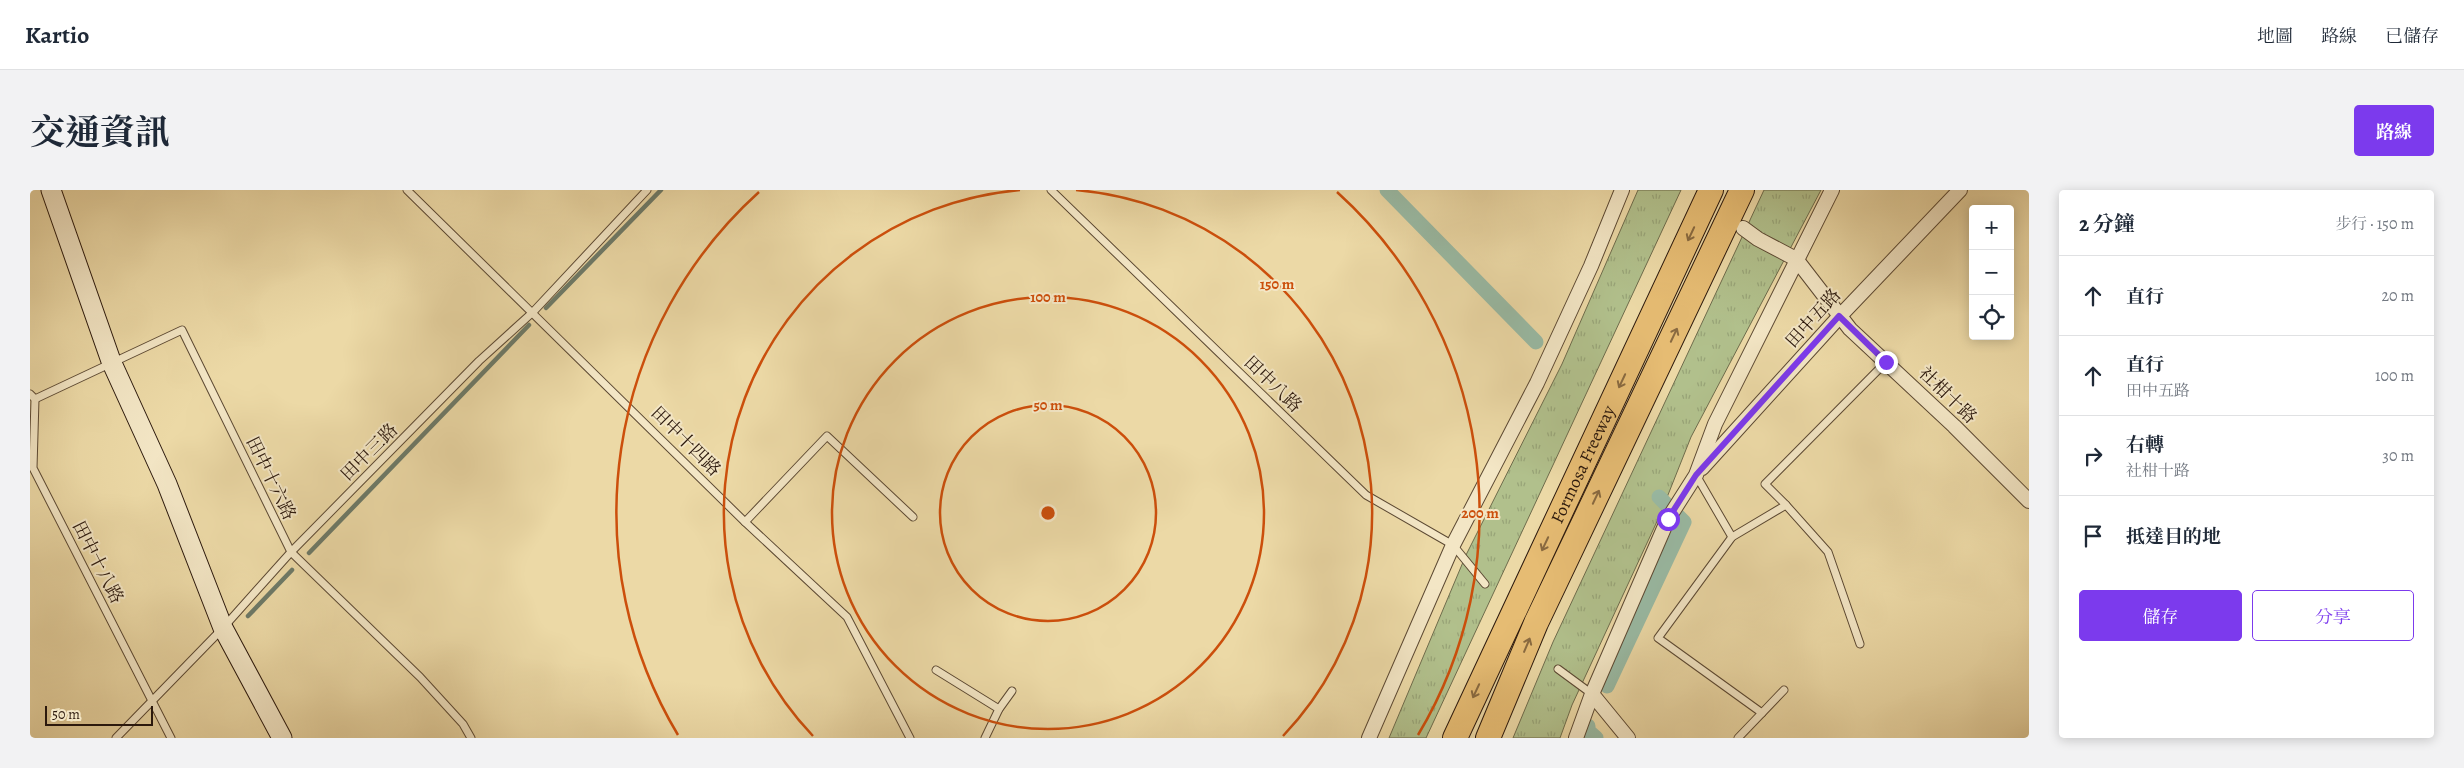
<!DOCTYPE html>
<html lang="zh-TW">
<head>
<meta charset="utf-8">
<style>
	:root { --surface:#fff; --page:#f2f2f3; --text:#1f2937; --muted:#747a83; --line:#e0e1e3; --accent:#7c3aed }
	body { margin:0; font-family:Alegreya,"Noto Serif TC",serif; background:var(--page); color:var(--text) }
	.controls { position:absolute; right:15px; top:15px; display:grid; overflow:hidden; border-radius:5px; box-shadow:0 2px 12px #0003 }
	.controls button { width:45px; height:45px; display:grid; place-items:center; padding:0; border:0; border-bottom:1px solid var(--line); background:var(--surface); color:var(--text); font:25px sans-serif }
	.scale { position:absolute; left:15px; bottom:12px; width:108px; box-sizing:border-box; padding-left:5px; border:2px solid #2c190d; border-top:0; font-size:14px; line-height:18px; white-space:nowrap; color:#2c190d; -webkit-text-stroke:4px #f3e6c5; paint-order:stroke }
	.stop { position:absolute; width:15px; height:15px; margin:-11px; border:4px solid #7c3aed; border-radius:50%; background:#fff }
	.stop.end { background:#7c3aed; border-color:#fff; box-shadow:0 1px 5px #0008 }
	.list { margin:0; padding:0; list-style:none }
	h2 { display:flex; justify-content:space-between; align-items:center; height:65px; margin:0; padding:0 20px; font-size:21px }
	h2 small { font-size:16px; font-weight:400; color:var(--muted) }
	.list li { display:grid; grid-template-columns:32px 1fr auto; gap:15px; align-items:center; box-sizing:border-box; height:80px; padding:0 20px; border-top:1px solid var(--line) }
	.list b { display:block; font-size:19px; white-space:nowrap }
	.list p { margin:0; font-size:16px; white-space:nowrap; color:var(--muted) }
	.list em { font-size:16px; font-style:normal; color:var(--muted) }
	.actions { display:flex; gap:10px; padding:15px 20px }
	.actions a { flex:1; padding:11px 0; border:1px solid var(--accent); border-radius:5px; text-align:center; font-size:18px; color:var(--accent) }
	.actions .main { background:var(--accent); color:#fff }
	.icon { flex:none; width:28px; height:28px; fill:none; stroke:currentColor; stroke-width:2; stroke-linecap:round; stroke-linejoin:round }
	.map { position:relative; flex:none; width:1999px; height:548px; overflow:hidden; border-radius:5px }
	header { display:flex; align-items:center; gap:30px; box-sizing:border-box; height:70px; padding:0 25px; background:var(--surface); border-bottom:1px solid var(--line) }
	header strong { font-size:24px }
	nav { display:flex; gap:28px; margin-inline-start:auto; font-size:18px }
	.intro { display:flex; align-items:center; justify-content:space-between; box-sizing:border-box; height:120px; padding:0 30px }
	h1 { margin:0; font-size:35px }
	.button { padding:12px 22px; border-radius:5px; background:var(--accent); color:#fff; font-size:18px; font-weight:700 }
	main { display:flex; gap:30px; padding:0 30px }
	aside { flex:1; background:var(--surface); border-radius:5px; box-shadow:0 2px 12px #0003 }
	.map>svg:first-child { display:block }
	.grass { fill:url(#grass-tufts); stroke:#6e6c4c }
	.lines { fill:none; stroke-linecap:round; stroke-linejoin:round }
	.stream { stroke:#6d7a68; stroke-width:4.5 }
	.canal { stroke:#99baa4; stroke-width:15 }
	.lane-casing { stroke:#5c4933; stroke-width:9 }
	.street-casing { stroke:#5c4933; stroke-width:16 }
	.secondary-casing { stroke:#2c190d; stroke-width:21 }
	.highway-casing { stroke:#2c190d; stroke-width:26 }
	.lane { stroke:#f3e6c5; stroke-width:7 }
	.street { stroke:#f3e6c5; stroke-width:14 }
	.secondary { stroke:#f3e6c5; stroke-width:19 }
	.highway { stroke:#e6bc73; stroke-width:24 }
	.oneway { stroke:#896a40 }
	.route { stroke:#7c3aed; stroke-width:6 }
	.ring { fill:none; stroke:#cc4f0c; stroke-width:2.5 }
	.labels { text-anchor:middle; stroke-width:4; stroke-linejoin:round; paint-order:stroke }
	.street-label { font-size:18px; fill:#2c190d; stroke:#f3e6c5 }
	.centre { fill:#cc4f0c; stroke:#f3e6c5; stroke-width:2.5 }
	.ring-label { font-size:15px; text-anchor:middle; font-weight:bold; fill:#cc4f0c; stroke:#f3e6c5; stroke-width:4; stroke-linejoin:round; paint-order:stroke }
</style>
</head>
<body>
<header>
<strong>Kartio</strong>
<nav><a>地圖</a><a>路線</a><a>已儲存</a></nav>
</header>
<div class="intro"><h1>交通資訊</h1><a class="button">路線</a></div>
<main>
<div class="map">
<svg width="1999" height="548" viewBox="0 0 1999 548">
	<defs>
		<pattern id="grass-tufts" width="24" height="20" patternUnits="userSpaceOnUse" patternTransform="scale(1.25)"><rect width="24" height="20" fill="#b1c08c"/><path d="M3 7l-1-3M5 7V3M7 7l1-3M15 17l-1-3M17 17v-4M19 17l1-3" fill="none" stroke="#98a478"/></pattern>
	</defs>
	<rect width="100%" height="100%" fill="#ecd9a6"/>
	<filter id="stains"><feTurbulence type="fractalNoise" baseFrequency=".004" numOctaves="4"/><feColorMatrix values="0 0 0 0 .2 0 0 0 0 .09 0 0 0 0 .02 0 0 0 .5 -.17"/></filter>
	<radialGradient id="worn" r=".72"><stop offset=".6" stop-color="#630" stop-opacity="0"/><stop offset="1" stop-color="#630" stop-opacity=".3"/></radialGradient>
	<!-- grass -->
	<g class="grass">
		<polygon points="1608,0 1651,0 1396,548 1359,548 1436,365 1532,174"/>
		<polygon points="1734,0 1791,0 1661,247 1630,325 1542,515 1530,548 1483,548 1523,452"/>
	</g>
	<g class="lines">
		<!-- stream -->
		<g class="stream">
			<polyline points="516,118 631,0"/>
			<polyline points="279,363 499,135"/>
			<polyline points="218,426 262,380"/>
		</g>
		<!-- canal -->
		<g class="canal">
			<polyline points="1357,0 1506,152"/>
			<polyline points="1577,496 1654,332 1629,307"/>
			<polyline points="1558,536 1558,541 1566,548"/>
		</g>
		<!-- lane casing -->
		<g class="lane-casing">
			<g id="lane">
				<polyline points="377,0 715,332 817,427 880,548"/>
				<polyline points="1021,0 1336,305 1423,355 1455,394"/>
				<polyline points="0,204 5,209 3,278 141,548"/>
				<polyline points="5,209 152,140 261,362 390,487 433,534 441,548"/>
				<polyline points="1666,285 1702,347"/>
				<polyline points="1756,315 1798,362 1830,454"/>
				<polyline points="715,332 797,246 883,327"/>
				<polyline points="1528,479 1562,504"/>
				<polyline points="906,480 969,519"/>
				<polyline points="1732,523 1628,448 1702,347 1756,315 1735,294 1856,172"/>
				<polyline points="86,548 193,438 261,362 449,171 503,122 617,0"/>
				<polyline points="955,548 969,519 982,501"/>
				<polyline points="1708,548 1754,500"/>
			</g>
		</g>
		<!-- street casing -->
		<g class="street-casing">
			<g id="street">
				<polyline points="1713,38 1728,49 1766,69 1820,139 1924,236 1999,311"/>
				<polyline points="1672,278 1809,127 1930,0"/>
				<polyline points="1562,504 1598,548"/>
				<polyline points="1339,548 1423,355 1507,193 1561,76 1592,0"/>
				<polyline points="1546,548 1562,504 1638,329 1666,285 1685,234 1802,0"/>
			</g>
		</g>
		<!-- secondary casing -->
		<g class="secondary-casing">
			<polyline id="secondary" points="21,0 81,171 137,294 193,438 252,548"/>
		</g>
		<!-- highway casing -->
		<g class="highway-casing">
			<g id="highway">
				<path id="s1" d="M1425 548 1681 0"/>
				<polyline points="1458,548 1506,433 1712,0"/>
			</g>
		</g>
		<!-- lane -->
		<use href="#lane" class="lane"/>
		<!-- street -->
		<use href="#street" class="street"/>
		<!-- secondary -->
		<use href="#secondary" class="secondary"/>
		<!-- highway -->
		<use href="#highway" class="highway"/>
	</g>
	<!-- one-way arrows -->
	<defs><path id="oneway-shaft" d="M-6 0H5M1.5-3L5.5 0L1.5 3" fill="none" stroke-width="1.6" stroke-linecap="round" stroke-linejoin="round" transform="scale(1.25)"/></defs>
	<g class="oneway">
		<use href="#oneway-shaft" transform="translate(1661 44) rotate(115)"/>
		<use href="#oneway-shaft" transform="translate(1644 145) rotate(-65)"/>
		<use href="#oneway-shaft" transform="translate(1592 191) rotate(115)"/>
		<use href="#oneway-shaft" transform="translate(1566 307) rotate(-65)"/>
		<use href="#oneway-shaft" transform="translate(1515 354) rotate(115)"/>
		<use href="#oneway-shaft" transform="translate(1497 455) rotate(-67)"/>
		<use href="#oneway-shaft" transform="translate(1446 501) rotate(115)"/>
	</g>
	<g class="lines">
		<!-- route -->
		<polyline class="route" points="1638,329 1666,285 1809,126 1856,172"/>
	</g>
	<!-- distance rings -->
	<g class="ring">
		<circle cx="1018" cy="323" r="108"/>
		<circle cx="1018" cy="323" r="216"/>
		<path d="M783 546A324 324 0 0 1 990 0M1046 0A324 324 0 0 1 1253 546"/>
		<path d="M648 545A432 432 0 0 1 729 2M1307 2A432 432 0 0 1 1388 545"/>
	</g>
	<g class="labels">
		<!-- street labels -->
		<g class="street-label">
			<text transform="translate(1783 128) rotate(-48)" y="6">田中五路</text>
			<text transform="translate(1243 194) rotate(44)" y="6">田中八路</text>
			<text transform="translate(1918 205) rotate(44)" y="6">社柑十路</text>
			<text transform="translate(656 251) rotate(45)" y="6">田中十四路</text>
			<text transform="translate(339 262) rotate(-45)" y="6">田中三路</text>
			<text dy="6" stroke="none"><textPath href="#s1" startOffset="302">Formosa Freeway</textPath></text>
			<text transform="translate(241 288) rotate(64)" y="6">田中十六路</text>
			<text transform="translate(68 372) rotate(63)" y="6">田中十八路</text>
		</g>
	</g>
	<circle cx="1018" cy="323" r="8" class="centre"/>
	<g class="ring-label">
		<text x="1247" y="99">150 m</text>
		<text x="1018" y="112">100 m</text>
		<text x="1018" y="220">50 m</text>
		<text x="1450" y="328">200 m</text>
	</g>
	<rect width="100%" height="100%" filter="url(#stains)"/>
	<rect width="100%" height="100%" fill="url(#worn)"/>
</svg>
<div class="controls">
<button>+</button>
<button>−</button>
<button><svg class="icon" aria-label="locate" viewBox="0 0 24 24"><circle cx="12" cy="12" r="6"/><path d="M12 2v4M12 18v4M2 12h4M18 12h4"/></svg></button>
</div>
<div class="scale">50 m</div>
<div class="stop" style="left:1638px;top:329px"></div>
<div class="stop end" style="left:1856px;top:172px"></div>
</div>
<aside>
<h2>2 分鐘<small>步行 · 150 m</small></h2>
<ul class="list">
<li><svg class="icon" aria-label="ahead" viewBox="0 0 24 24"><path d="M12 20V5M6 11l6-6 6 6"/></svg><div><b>直行</b></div><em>20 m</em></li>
<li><svg class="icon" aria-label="ahead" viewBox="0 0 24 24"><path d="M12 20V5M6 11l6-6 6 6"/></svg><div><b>直行</b><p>田中五路</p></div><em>100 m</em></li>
<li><svg class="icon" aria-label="right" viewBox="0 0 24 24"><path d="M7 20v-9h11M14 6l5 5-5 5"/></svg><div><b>右轉</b><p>社柑十路</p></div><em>30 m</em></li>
<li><svg class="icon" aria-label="arrive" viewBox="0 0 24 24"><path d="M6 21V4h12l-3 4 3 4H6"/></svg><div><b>抵達目的地</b></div></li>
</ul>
<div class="actions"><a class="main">儲存</a><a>分享</a></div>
</aside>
</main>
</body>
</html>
